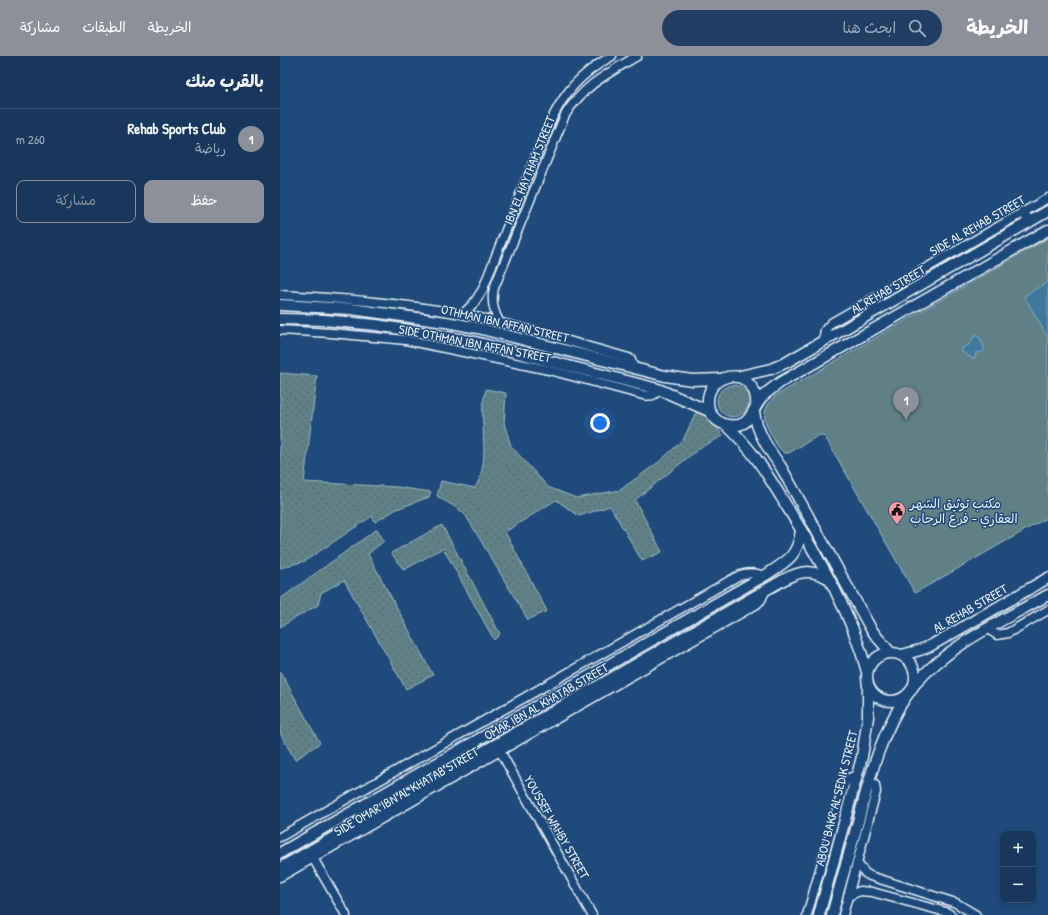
<!DOCTYPE html>
<html lang="ar">
<head>
<meta charset="utf-8">
<style>
	:root { --surface:#17385c; --page:#203f62; --text:#f1f3f6; --muted:#9eacbb; --line:#365272; --accent:#8c9099 }
	body { margin:0; font-family:"Patrick Hand","Playpen Sans Arabic",sans-serif; background:var(--page); color:var(--text); direction:rtl }
	.controls { position:absolute; right:12px; bottom:12px; display:grid; overflow:hidden; border-radius:8px; box-shadow:0 2px 6px #0003 }
	.controls button { width:36px; height:36px; display:grid; place-items:center; padding:0; border:0; border-bottom:1px solid var(--line); background:var(--surface); color:var(--text); font:20px sans-serif }
	.you { position:absolute; left:320px; top:367px; width:14px; height:14px; margin:-10px; border:3px solid #fff; border-radius:50%; background:#1a73e8; box-shadow:0 0 0 6px #1a73e833 }
	.badge { display:grid; place-items:center; width:26px; height:26px; border-radius:50%; background:var(--accent); color:#fff; font-size:13px; font-weight:700 }
	.pin { position:absolute; translate:-50% -33px; filter:drop-shadow(0 1px 2px #0008) }
	.pin::after { content:''; position:absolute; top:21px; width:14px; height:12px; background:inherit; clip-path:polygon(0 0,100% 0,50% 100%) }
	.list { margin:0; padding:0; list-style:none }
	h2 { display:flex; justify-content:space-between; align-items:center; height:52px; margin:0; padding:0 16px; font-size:17px }
	h2 small { font-size:13px; font-weight:400; color:var(--muted) }
	.list li { display:grid; grid-template-columns:26px 1fr auto; gap:12px; align-items:center; box-sizing:border-box; height:60px; padding:0 16px; border-top:1px solid var(--line) }
	.list b { display:block; font-size:15px; white-space:nowrap }
	.list p { margin:0; font-size:13px; white-space:nowrap; color:var(--muted) }
	.list em { font-size:13px; font-style:normal; color:var(--muted) }
	.actions { display:flex; gap:8px; padding:12px 16px }
	.actions a { flex:1; padding:9px 0; border:1px solid var(--accent); border-radius:8px; text-align:center; font-size:14px; color:var(--accent) }
	.actions .main { background:var(--accent); color:#fff }
	.icon { flex:none; width:22px; height:22px; fill:none; stroke:currentColor; stroke-width:2; stroke-linecap:round; stroke-linejoin:round }
	.map { position:relative; flex:none; width:768px; height:859px; overflow:hidden; direction:ltr }
	header { display:flex; align-items:center; gap:24px; box-sizing:border-box; height:56px; padding:0 20px; background:var(--accent); color:#fff }
	header strong { font-size:19px }
	nav { display:flex; gap:22px; margin-inline-start:auto; font-size:14px }
	.search { width:280px; height:36px; background:var(--page); display:flex; align-items:center; gap:10px; box-sizing:border-box; padding:0 14px; border-radius:22px; color:var(--muted); font-size:15px }
	main { display:flex }
	aside { flex:1; background:var(--surface) }
	.map>svg:first-child { display:block }
	.grass { fill:url(#grass-dots); stroke:#a3b9bf }
	.pitch { fill:#5e8186; stroke:#a3b9bf }
	.water { fill:#41789d; stroke:#84a8c1 }
	.lines { fill:none; stroke-linecap:round; stroke-linejoin:round }
	.minor-casing { stroke:#e8f1f8; stroke-width:11 }
	.tertiary-casing { stroke:#e8f1f8; stroke-width:13 }
	.minor { stroke:#1f4a7a; stroke-width:8 }
	.tertiary { stroke:#1f4a7a; stroke-width:10 }
	.labels { text-anchor:middle; stroke-width:3; stroke-linejoin:round; paint-order:stroke }
	.street-label { font-size:13px; fill:#e8f1f8; stroke:#1f4a7a }
	.poi-label { font-size:13px; fill:#e8f1f8; stroke:#1f4a7a; text-anchor:start }
</style>
</head>
<body>
<header>
<strong>الخريطة</strong>
<div class="search"><svg class="icon" aria-label="search" viewBox="0 0 24 24"><circle cx="10" cy="10" r="6"/><path d="M15 15l6 6"/></svg>ابحث هنا</div>
<nav><a>الخريطة</a><a>الطبقات</a><a>مشاركة</a></nav>
</header>
<main>
<div class="map">
<svg width="768" height="859" viewBox="0 0 768 859">
	<defs>
		<pattern id="grass-dots" width="8" height="8" patternUnits="userSpaceOnUse"><rect width="8" height="8" fill="#5e8186"/><path d="M2 2h.1M6 6h.1" fill="none" stroke="#546a6e" stroke-width="1.8" stroke-linecap="round"/></pattern>
	</defs>
	<rect width="100%" height="100%" fill="#1f4a7a"/>
	<filter id="ink" filterUnits="userSpaceOnUse"><feTurbulence type="fractalNoise" baseFrequency=".025" numOctaves="2"/><feDisplacementMap in="SourceGraphic" scale="8" xChannelSelector="R" yChannelSelector="G"/><feConvolveMatrix kernelMatrix="1 2 1 2 8 2 1 2 1" color-interpolation-filters="sRGB"/></filter>
	<g filter="url(#ink)">
		<!-- grass -->
		<g class="grass">
			<polygon points="0,317 37,320 24,426 117,431 151,436 149,441 117,453 95,466 92,460 25,505 0,512"/>
			<circle cx="453" cy="345" r="16"/>
			<path d="M206 333 226 337 224 367 231 390 268 431 296 442 340 434 380 405 403 384 420 348 443 380 421 391 355 444 382 496 362 505 330 450 299 460 276 444 225 476 267 555 248 564 186 460C178 451 167 447 157 440L161 425 195 432C210 407 201 376 203 349 203 344 205 338 206 333Z"/>
			<polygon points="162,469 220,578 214,584 163,492 124,514 111,497"/>
			<polygon points="97,473 104,485 88,498 153,619 126,633 64,524 41,537 38,549 0,571 0,543"/>
			<polygon points="0,615 40,687 15,704 0,677"/>
		</g>
		<!-- pitch -->
		<path class="pitch" d="M768 182V461L635 537 545 381 539 379 509 397H504C499 393 496 388 493 382 483 364 480 356 495 340Z"/>
		<!-- water -->
		<g class="water">
			<polygon points="768,226 768,282 744,240"/>
			<polygon points="695,279 700,282 701,286 705,292 702,296 696,297 695,302 693,303 682,296 682,292 689,289"/>
		</g>
		<g class="lines">
			<!-- minor casing -->
			<g class="minor-casing">
				<g id="minor">
					<path d="M0 239C61 242 121 247 181 258 238 269 293 287 349 302L351 304 354 313"/>
					<path d="M182 259 194 247 203 233C220 189 237 145 255 102 264 81 272 58 286 39 298 22 314 10 332 0"/>
					<path d="M220 267C213 255 211 245 214 232L285 59C304 29 327 18 357 0"/>
					<path d="M0 274 51 277 126 284 269 314 363 339C370 340 375 341 378 333"/>
					<polyline points="543,285 545,274 551,267 768,142"/>
					<polyline points="708,573 717,579 728,577 768,554"/>
					<polyline points="220,695 312,859"/>
					<path d="M0 781 456 521C466 516 474 516 484 520"/>
					<polyline points="30,797 66,859"/>
					<polyline points="577,807 585,817 590,820 676,847 696,859"/>
					<polyline points="0,821 477,548 481,544 486,533"/>
					<polyline points="568,840 580,835 592,836 666,856 671,859"/>
					<polyline points="527,859 564,729 569,722 577,719"/>
					<polyline points="563,859 596,736 595,729 589,724"/>
				</g>
			</g>
			<!-- tertiary casing -->
			<g class="tertiary-casing">
				<g id="tertiary">
					<polyline points="743,156 749,166"/>
					<polyline points="0,249 71,253 166,266 198,272 385,320 412,324 441,323"/>
					<polyline points="0,263 44,264 96,269 134,275 195,286 378,333 429,355"/>
					<polyline points="456,321 491,313 507,306 768,155"/>
					<path d="M476 350C478 332 463 315 444 322 421 330 423 365 448 369 471 373 471 354 482 341 488 335 494 331 501 326L768 174"/>
					<path d="M474 356C477 377 489 394 501 411L591 573 597 581 610 596"/>
					<path d="M446 369C474 394 490 423 509 454 541 506 572 558 587 616"/>
					<circle cx="611" cy="621" r="24"/>
					<polyline points="622,599 640,594 650,590 768,522"/>
					<path d="M635 628C670 588 722 565 768 539"/>
					<path d="M0 797 484 520C506 506 518 501 521 474"/>
					<path d="M0 812 505 523C522 514 531 514 548 522"/>
					<polyline points="539,859 582,701 588,661 588,630"/>
					<path d="M552 859C561 825 571 792 580 758 591 717 602 675 627 639"/>
				</g>
			</g>
			<!-- minor -->
			<use href="#minor" class="minor"/>
			<!-- tertiary -->
			<use href="#tertiary" class="tertiary"/>
		</g>
	</g>
	<!-- icons -->
	<defs>
		<g id="civic-pin" transform="scale(0.9)"><path d="M0 17L-7.5 6A9.5 9.5 0 1 1 7.5 6Z" fill="#ff9aa2" stroke="#1f4a7a"/><path d="M-.6-6.5H3V-4.5H.6V-3L4-1V1h2V6H-6V1h2V-1L-.6-3ZM-1.2 2.5V6h2.4V2.5Z" fill="#111"/></g>
	</defs>
	<g fill-rule="evenodd">
		<use href="#civic-pin" x="617" y="454"/>
	</g>
	<g class="labels">
		<!-- street labels -->
		<g class="street-label">
			<text transform="translate(249 114) rotate(-68)" y="5">IBN EL HAYTHAM STREET</text>
			<text transform="translate(697 169) rotate(-30)" y="5">SIDE AL REHAB STREET</text>
			<text transform="translate(608 233) rotate(-30)" y="5">AL REHAB STREET</text>
			<text transform="translate(225 267) rotate(13)" y="5">OTHMAN IBN AFFAN STREET</text>
			<text transform="translate(195 287) rotate(11)" y="5">SIDE OTHMAN IBN AFFAN STREET</text>
			<text transform="translate(690 552) rotate(-30)" y="5">AL REHAB STREET</text>
			<text transform="translate(266 645) rotate(-30)" y="5">OMAR IBN AL KHATAB STREET</text>
			<text transform="translate(126 735) rotate(-30)" y="5">SIDE OMAR IBN AL KHATAB STREET</text>
			<text transform="translate(556 742) rotate(-76)" y="5">ABOU BAKR AL SEDIK STREET</text>
			<text transform="translate(277 771) rotate(60)" y="5">YOUSSEF WAHBY STREET</text>
		</g>
		<!-- poi labels -->
		<g class="poi-label">
			<text x="630" y="452">مكتب توثيق الشهر<tspan x="630" dy="15">العقاري - فرع الرحاب</tspan></text>
		</g>
	</g>
</svg>
<div class="controls">
<button>+</button>
<button>−</button>
</div>
<div class="you"></div>
<div class="pin badge" style="left:626px;top:364px">1</div>
</div>
<aside>
<h2>بالقرب منك<small></small></h2>
<ul class="list">
<li><span class="badge">1</span><div><b>Rehab Sports Club</b><p>رياضة</p></div><em>260 m</em></li>
</ul>
<div class="actions"><a class="main">حفظ</a><a>مشاركة</a></div>
</aside>
</main>
</body>
</html>
